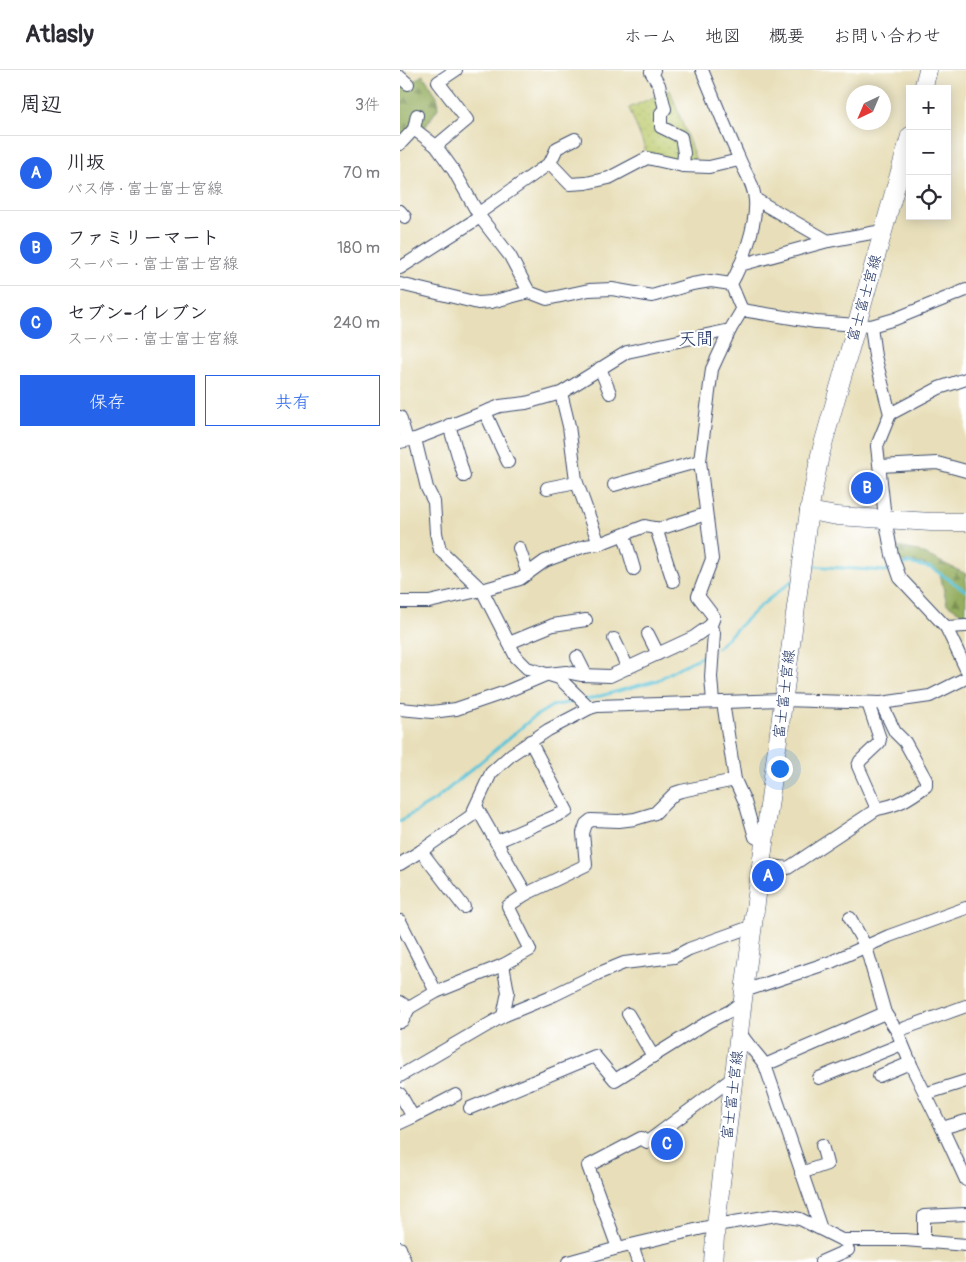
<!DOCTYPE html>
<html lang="ja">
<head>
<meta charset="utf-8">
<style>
	:root { --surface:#fff; --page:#f2f2f3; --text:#2b2b33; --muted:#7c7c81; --line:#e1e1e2; --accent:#2563eb }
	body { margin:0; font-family:Pangolin,"Klee One",sans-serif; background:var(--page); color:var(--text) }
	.controls { position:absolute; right:15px; top:15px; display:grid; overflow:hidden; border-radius:0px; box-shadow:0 2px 12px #0003 }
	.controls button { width:45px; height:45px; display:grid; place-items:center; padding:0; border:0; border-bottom:1px solid var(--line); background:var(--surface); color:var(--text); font:25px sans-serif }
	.compass { position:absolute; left:446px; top:15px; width:45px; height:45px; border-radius:50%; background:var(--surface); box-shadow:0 2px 12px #0003; rotate:224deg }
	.you { position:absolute; left:379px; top:698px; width:18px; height:18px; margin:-12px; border:4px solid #fff; border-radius:50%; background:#1a73e8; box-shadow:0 0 0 8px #1a73e833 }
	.badge { display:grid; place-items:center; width:32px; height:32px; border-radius:50%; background:var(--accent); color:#fff; font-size:16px; font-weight:700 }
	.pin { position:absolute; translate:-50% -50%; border:2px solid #fff; box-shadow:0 1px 5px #0006 }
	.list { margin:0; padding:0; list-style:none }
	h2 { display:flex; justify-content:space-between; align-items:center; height:65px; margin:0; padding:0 20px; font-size:21px }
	h2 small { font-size:16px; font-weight:400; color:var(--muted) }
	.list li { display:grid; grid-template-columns:32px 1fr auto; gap:15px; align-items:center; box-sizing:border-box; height:75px; padding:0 20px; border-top:1px solid var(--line) }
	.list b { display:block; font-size:19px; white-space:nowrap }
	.list p { margin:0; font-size:16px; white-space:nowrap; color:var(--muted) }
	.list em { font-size:16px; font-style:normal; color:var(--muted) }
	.actions { display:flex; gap:10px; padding:15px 20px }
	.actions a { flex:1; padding:11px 0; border:1px solid var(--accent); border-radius:0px; text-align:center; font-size:18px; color:var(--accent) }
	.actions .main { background:var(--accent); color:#fff }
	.icon { flex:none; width:28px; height:28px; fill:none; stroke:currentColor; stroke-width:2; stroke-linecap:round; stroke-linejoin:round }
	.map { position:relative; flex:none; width:566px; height:1192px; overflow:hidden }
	header { display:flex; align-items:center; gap:30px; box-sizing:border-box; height:70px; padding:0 25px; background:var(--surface); border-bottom:1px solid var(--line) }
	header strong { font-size:24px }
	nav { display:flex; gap:28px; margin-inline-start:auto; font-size:18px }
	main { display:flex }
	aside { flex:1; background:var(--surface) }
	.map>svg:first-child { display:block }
	.grass { fill:url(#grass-dots); stroke:#6c7c65 }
	.forest { fill:url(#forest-firs); stroke:#586e5f }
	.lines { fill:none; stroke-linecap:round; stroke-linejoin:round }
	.stream { stroke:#5cc4d9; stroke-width:3 }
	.street-casing { stroke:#3a496c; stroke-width:14 }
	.secondary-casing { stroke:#3a496c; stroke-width:19 }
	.street { stroke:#fff; stroke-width:12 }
	.secondary { stroke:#fff; stroke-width:18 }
	.labels { text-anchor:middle; stroke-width:4; stroke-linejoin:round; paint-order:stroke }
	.street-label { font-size:15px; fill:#1b2f5e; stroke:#fff }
	.quarter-label { font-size:18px; fill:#1b2f5e; stroke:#fff }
</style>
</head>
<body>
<header>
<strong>Atlasly</strong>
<nav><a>ホーム</a><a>地図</a><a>概要</a><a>お問い合わせ</a></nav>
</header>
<main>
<aside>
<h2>周辺<small>3件</small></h2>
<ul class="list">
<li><span class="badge">A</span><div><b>川坂</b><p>バス停 · 富士富士宮線</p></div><em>70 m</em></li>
<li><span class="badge">B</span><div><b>ファミリーマート</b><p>スーパー · 富士富士宮線</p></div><em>180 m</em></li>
<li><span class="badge">C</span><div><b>セブン-イレブン</b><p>スーパー · 富士富士宮線</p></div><em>240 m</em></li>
</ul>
<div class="actions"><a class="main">保存</a><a>共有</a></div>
</aside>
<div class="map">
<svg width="566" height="1192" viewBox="0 0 566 1192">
	<defs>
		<pattern id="grass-dots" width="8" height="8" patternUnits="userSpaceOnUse" patternTransform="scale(1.25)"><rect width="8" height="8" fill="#bcca6c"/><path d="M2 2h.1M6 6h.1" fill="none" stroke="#a1ae60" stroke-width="1.8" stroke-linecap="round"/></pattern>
		<pattern id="forest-firs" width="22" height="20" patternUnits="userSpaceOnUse" patternTransform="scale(1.25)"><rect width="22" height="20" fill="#95ae60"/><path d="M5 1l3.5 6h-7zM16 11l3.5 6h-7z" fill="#798e52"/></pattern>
	</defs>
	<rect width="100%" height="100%" fill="#fff"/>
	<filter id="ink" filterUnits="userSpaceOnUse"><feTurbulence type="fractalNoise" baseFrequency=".02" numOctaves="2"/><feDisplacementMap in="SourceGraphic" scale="10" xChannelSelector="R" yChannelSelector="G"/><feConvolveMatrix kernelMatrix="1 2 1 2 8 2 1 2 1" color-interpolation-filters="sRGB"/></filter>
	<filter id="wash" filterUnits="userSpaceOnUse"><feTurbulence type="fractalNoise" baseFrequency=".0096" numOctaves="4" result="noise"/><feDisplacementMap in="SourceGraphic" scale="20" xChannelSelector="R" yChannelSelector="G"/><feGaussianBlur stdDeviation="1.12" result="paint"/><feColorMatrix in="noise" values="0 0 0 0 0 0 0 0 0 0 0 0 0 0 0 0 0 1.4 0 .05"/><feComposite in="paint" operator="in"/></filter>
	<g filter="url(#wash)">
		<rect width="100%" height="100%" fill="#e8dfba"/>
		<!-- grass -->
		<polygon class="grass" points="270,20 297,93 248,86 229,38"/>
		<!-- forest -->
		<g class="forest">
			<polygon points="23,5 37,26 38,38 26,56 7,63 0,71 0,9 8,14"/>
			<polygon points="497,477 518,481 566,504 566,546 547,534 540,504 524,494 498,491"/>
		</g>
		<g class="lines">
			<!-- stream -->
			<g class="stream">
				<polyline points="500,496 507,493 532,498 566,521"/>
				<polyline points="407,499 412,496 485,501 494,498"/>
				<polyline points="317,578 359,537 392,511"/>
				<polyline points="186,630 258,610 280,597 310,583"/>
				<polyline points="0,751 35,730 134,647 152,636 177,631"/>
			</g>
		</g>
	</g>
	<g filter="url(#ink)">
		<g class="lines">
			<!-- street casing -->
			<g class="street-casing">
				<g id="street">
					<polyline points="254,0 251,2 259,15 265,39 261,43 261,57 281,67 284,83 283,96"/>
					<path d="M302 0C314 29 326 59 339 88 345 103 354 114 355 130 357 154 343 193 331 214L342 240"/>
					<polyline points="0,7 8,14"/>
					<polyline points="17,45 14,59 36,76 54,101 80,147 110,186 129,222"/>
					<polyline points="0,74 14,59"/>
					<polyline points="36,76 67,50 38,12 56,0"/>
					<polyline points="150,93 170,114 186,113 209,108 247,88 283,96 309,97 339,90"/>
					<polyline points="355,129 428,171 482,161"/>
					<polyline points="0,141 5,147"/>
					<polyline points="79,143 150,93 157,78 175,69"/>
					<polyline points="340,195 428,171"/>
					<polyline points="0,198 80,147"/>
					<polyline points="0,214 78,233 91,232 129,222 147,229 189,220 212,219 252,226 292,214 311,211 331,214"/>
					<polyline points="342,240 416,252 471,256 495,249 566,220"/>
					<polyline points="471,256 475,286 490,344 477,376 485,448 492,485 500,508 546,557 566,556"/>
					<polyline points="200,298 210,323"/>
					<polyline points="161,323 169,356 176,410 199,474"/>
					<polyline points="85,342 108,392"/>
					<polyline points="490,344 539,318 566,309"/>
					<polyline points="0,347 7,370"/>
					<polyline points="49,355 64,406"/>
					<polyline points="15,369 27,418 34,432 36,463 40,480 82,520 116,587 127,598 159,608 190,638"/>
					<polyline points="0,372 15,369 100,336 126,333 161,323 227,282 330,260 342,240"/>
					<polyline points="480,396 537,393 566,401"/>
					<polyline points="214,415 300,391"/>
					<polyline points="147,418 176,412"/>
					<polyline points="256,458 273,511"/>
					<polyline points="224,465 234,499"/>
					<polyline points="119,478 128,504"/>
					<polyline points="0,532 29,532 82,520 120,509 145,491 185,476 199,474 245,456 259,459 306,444"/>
					<polyline points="310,556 314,563 311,607 313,632"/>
					<polyline points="546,557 566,599"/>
					<polyline points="248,564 258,584"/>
					<polyline points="214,569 228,598"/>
					<polyline points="109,573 153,555 186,550"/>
					<polyline points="177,587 186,605"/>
					<polyline points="323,632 335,710 345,732 355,767 364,772"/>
					<polyline points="468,633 480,669 479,673 460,691 458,696 477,739"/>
					<polyline points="0,639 32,642 56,639 103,623 148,604 166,602 182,605 210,606 294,567 311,555 314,547 298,526 312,489 300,391 312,299 330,260"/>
					<polyline points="96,772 167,741 130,671"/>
					<polyline points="21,781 64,837"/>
					<polyline points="0,794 21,781 71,746 91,703 112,684 148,660 190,638 197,636 383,630 481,633 530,626 566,608"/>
					<path d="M362 795 388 798 477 739C499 735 508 729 526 716V710L505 672 495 662 481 633"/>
					<polyline points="126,824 186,795 183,763 186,754 191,750 219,751 235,749 255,743 275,723 281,721 335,710"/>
					<polyline points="450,848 466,877 485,943 497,961 512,997 542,1058 566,1110"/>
					<polyline points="0,851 36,922"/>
					<polyline points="344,921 431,892 489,866 566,838"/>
					<polyline points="0,932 9,938 3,950 0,952"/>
					<polyline points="9,938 36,922 103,895 130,880 108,836 126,824 77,738"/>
					<polyline points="228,944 253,986"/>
					<polyline points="103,946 154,925 197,904 224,893 274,887 289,879 353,856"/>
					<polyline points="497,961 566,936"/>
					<path d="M340 962C346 974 357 983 365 995L421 1159"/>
					<polyline points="365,995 485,943"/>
					<polyline points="0,1006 103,946 108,922 103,895"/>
					<polyline points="479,1006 510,993"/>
					<polyline points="419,1008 502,974"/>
					<polyline points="0,1024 13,1047 0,1053"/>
					<polyline points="525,1024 566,1011"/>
					<polyline points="70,1038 195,986 215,1010 308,952 330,941 343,931"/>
					<polyline points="13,1047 56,1025"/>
					<polyline points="542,1058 566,1051"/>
					<polyline points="401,1103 427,1094 422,1075"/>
					<polyline points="524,1172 524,1146 566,1144"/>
					<polyline points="232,1175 238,1192"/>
					<polyline points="0,1178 5,1192"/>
					<polyline points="218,1178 188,1096 241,1068 247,1072 334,1007"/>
					<polyline points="168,1192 218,1178 316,1155 377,1145 400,1149 442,1170 505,1170 566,1175"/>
					<polyline points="421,1192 448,1180"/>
				</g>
			</g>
			<!-- secondary casing -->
			<g class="secondary-casing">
				<g id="secondary">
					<polyline points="523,19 528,0"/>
					<polyline points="409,441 437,446 531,452 566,452"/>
					<polyline points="313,1192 316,1155 344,921 409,441 420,385 510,66"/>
				</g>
			</g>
			<!-- street -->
			<use href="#street" class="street"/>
			<!-- secondary -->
			<use href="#secondary" class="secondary"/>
		</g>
	</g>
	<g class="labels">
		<!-- street labels -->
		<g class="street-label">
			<text transform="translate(464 228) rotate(-74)" y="5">富士富士宮線</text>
			<text transform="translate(384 624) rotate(-83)" y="5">富士富士宮線</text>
			<text transform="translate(332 1025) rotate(-83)" y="5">富士富士宮線</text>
		</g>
		<!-- quarter labels -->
		<g class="quarter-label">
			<text x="296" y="275">天間</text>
		</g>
	</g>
</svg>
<div class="controls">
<button>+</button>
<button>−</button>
<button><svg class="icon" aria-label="locate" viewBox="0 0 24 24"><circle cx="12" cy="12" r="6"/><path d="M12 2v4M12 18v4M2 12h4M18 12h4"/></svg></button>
</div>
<svg class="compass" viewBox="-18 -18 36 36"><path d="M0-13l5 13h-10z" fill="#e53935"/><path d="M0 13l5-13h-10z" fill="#7c7c81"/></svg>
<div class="you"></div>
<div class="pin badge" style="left:368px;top:806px">A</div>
<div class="pin badge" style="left:467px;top:418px">B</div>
<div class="pin badge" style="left:267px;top:1074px">C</div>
</div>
</main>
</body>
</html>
